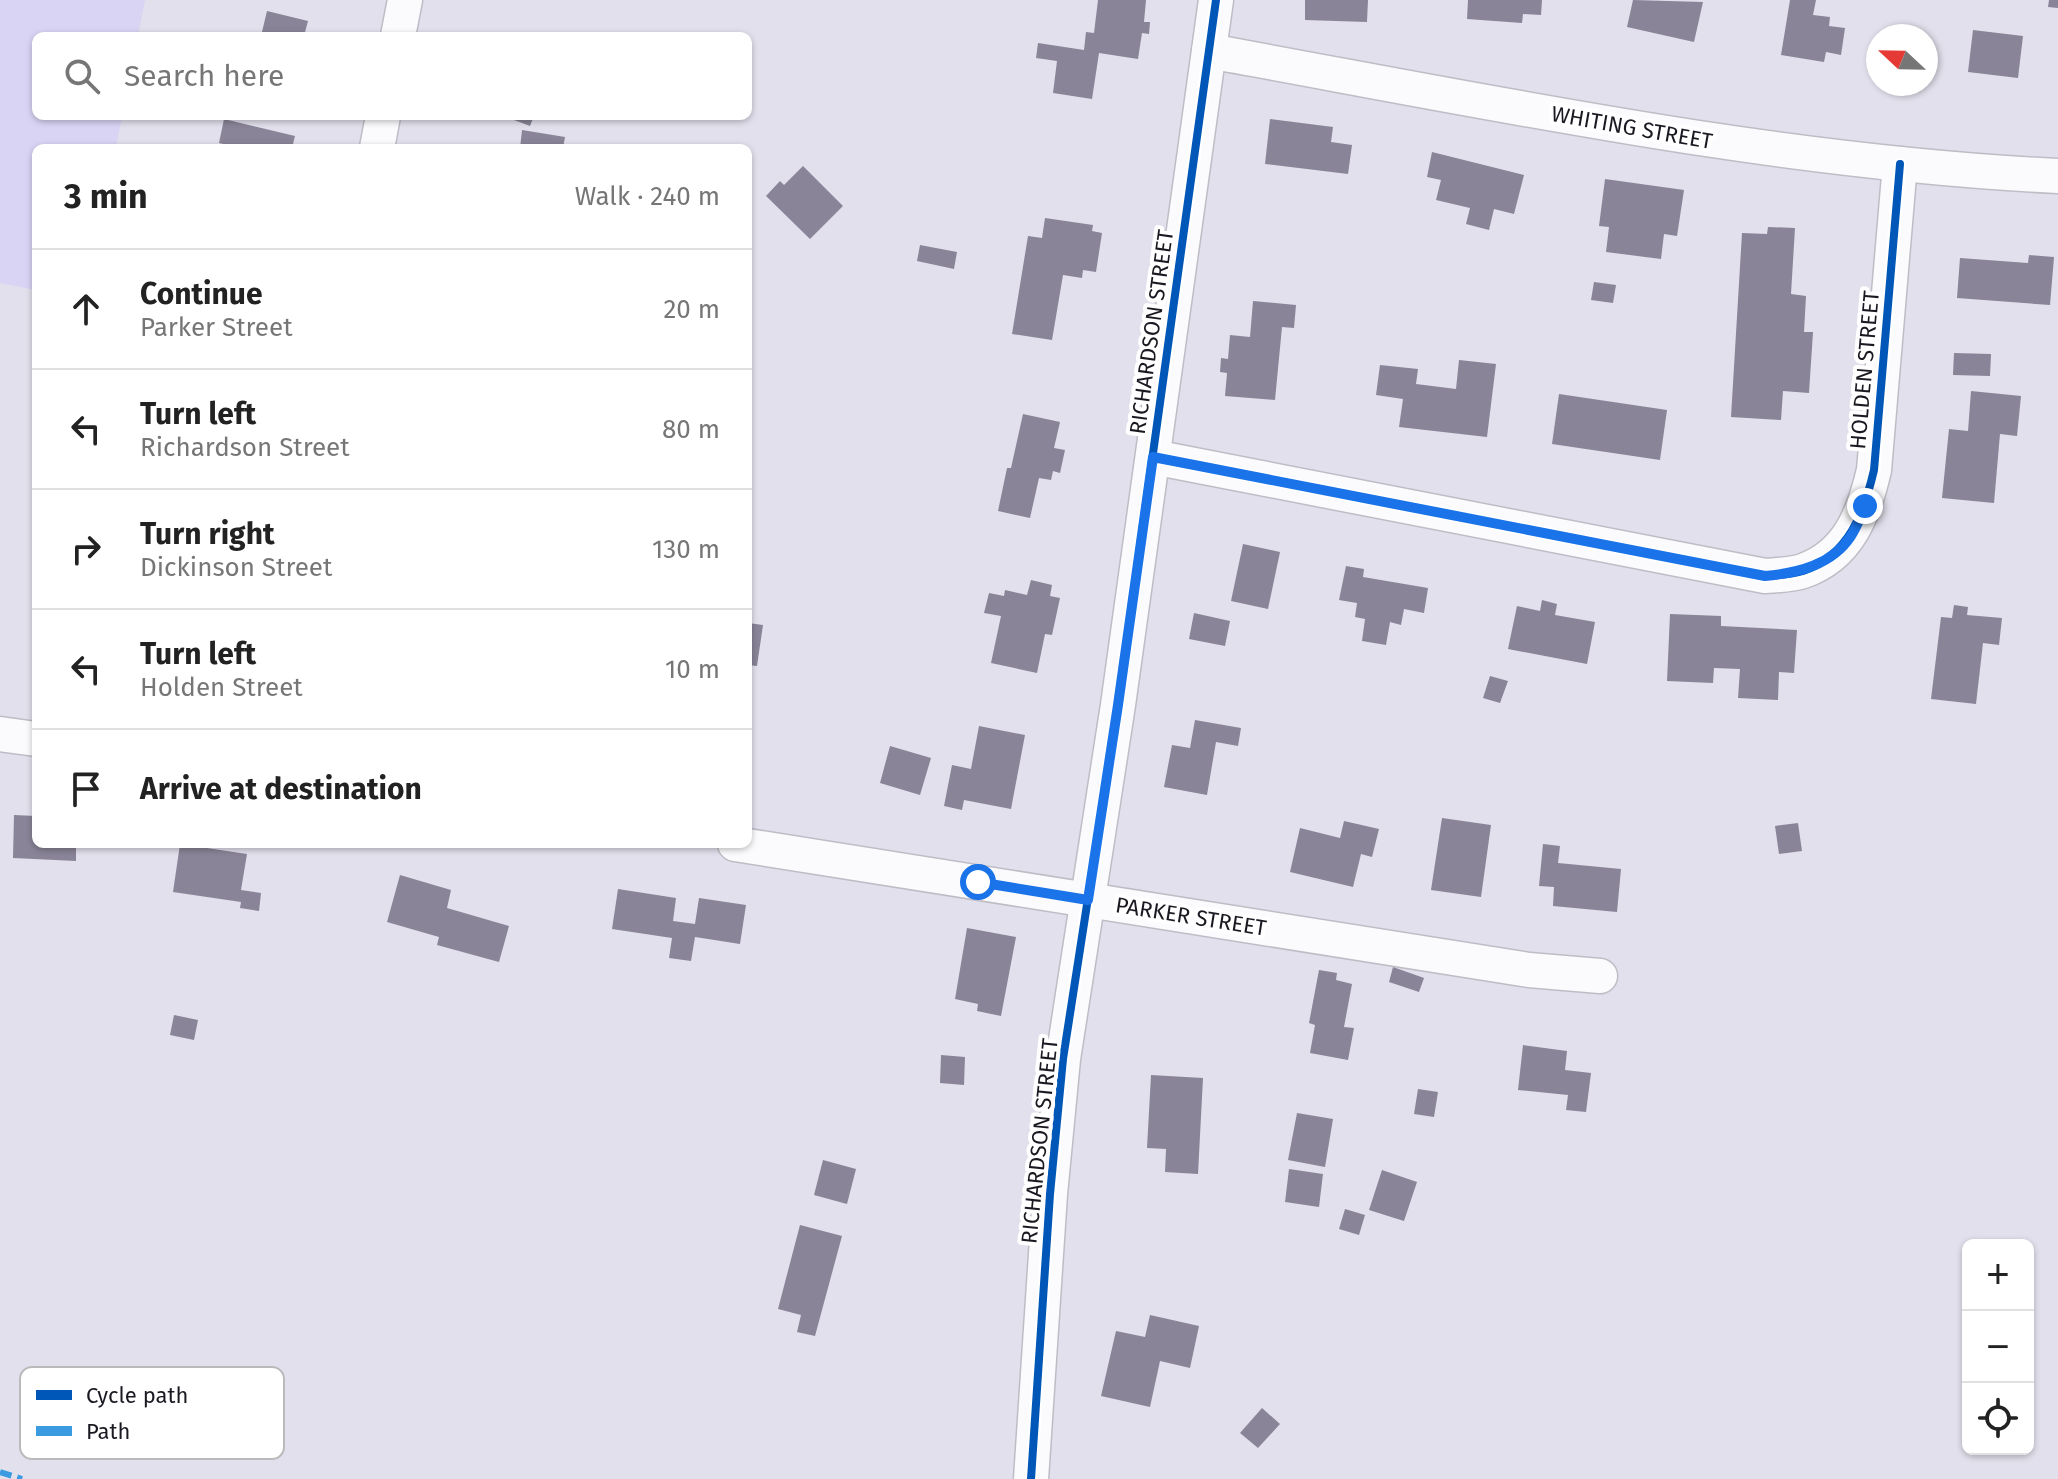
<!DOCTYPE html>
<html lang="en">
<head>
<meta charset="utf-8">
<style>
	:root { --surface:#fff; --page:#f6f6f6; --text:#222; --muted:#767676; --line:#e0e0e0 }
	body { margin:0; font-family:"Fira Sans",sans-serif; background:var(--page); color:var(--text) }
	.controls { position:absolute; right:24px; bottom:24px; display:grid; overflow:hidden; border-radius:12px; box-shadow:0 2px 6px #0004 }
	.controls button { width:72px; height:72px; display:grid; place-items:center; padding:0; border:0; border-bottom:2px solid var(--line); background:var(--surface); color:var(--text); font:40px sans-serif }
	.compass { position:absolute; left:1866px; top:24px; width:72px; height:72px; border-radius:50%; background:var(--surface); box-shadow:0 2px 6px #0004; rotate:292deg }
	.stop { position:absolute; width:24px; height:24px; margin:-18px; border:6px solid #1a73e8; border-radius:50%; background:#fff }
	.stop.end { background:#1a73e8; border-color:#fff; box-shadow:0 2px 8px #0008 }
	.list { margin:0; padding:0; list-style:none }
	h2 { display:flex; justify-content:space-between; align-items:center; height:104px; margin:0; padding:0 32px; font-size:34px }
	h2 small { font-size:26px; font-weight:400; color:var(--muted) }
	.list li { display:grid; grid-template-columns:52px 1fr auto; gap:24px; align-items:center; box-sizing:border-box; height:120px; padding:0 32px; border-top:2px solid var(--line) }
	.list b { display:block; font-size:30px; white-space:nowrap }
	.list p { margin:0; font-size:26px; white-space:nowrap; color:var(--muted) }
	.list em { font-size:26px; font-style:normal; color:var(--muted) }
	.icon { flex:none; width:44px; height:44px; fill:none; stroke:currentColor; stroke-width:2; stroke-linecap:round; stroke-linejoin:round }
	.map { position:relative; flex:none; width:2058px; height:1479px; overflow:hidden }
	.search { position:absolute; background:var(--surface); box-shadow:0 2px 6px #0004; left:32px; top:32px; width:720px; height:88px; display:flex; align-items:center; gap:20px; box-sizing:border-box; padding:0 28px; border-radius:12px; color:var(--muted); font-size:30px }
	.panel { position:absolute; background:var(--surface); box-shadow:0 2px 6px #0004; left:32px; top:144px; width:720px; height:704px; border-radius:12px }
	.map>svg:first-child { display:block }
	.green { fill:#d9d4f4 }
	.building { fill:#898497 }
	.lines { fill:none; stroke-linecap:round; stroke-linejoin:round }
	.minor-casing { stroke:#bebdc6; stroke-width:37 }
	.minor { stroke:#fbfafc; stroke-width:34 }
	.quiet { stroke:#3b9be0; stroke-width:6; stroke-dasharray:12 6; stroke-linecap:butt }
	.cycleway-casing { stroke:#fff; stroke-width:13 }
	.cycleway { stroke:#0057b8; stroke-width:8 }
	.route { stroke:#1a73e8; stroke-width:10 }
	.labels { text-anchor:middle; stroke-width:8; stroke-linejoin:round; paint-order:stroke }
	.street-label { font-size:22px; fill:#1a1921; stroke:#fff }
	.key { fill:#fff; stroke:#bababc; stroke-width:2 }
	.key-label { font-size:22px; fill:#1a1921 }
</style>
</head>
<body>
<div class="map">
<svg width="2058" height="1479" viewBox="0 0 2058 1479">
	<rect width="100%" height="100%" fill="#e2e0ec"/>
	<!-- green -->
	<polygon class="green" points="0,0 145,0 138,36 36,36 36,116 122,116 116,148 36,148 36,290 0,283"/>
	<!-- building -->
	<g class="building">
		<polygon points="1098,0 1146,0 1144,22 1150,22 1149,34 1142,33 1138,59 1099,53 1092,99 1053,93 1057,61 1036,58 1038,43 1084,50 1086,32 1094,33"/>
		<polygon points="1305,0 1368,0 1367,22 1305,20"/>
		<polygon points="1468,0 1542,0 1541,15 1523,14 1522,23 1467,19"/>
		<polygon points="1633,0 1703,2 1694,42 1627,27"/>
		<polygon points="1790,0 1816,0 1813,15 1830,17 1829,26 1845,28 1841,55 1826,52 1824,62 1781,55"/>
		<polygon points="2049,0 2058,0 2058,8 2048,7"/>
		<polygon points="267,11 308,21 304,36 261,36"/>
		<polygon points="1973,30 2023,36 2018,78 1968,72"/>
		<polygon points="503,116 534,116 530,126"/>
		<polygon points="224,119 295,136 292,148 240,148 219,143"/>
		<polygon points="1270,119 1333,127 1331,142 1352,145 1348,174 1265,164"/>
		<polygon points="522,130 565,137 563,148 520,148"/>
		<polygon points="1432,152 1524,175 1514,214 1494,209 1489,230 1466,224 1470,208 1436,200 1441,180 1427,177"/>
		<polygon points="803,166 843,206 810,239 766,196 780,181 784,185"/>
		<polygon points="1605,179 1684,190 1677,236 1664,234 1661,259 1606,252 1609,227 1599,226"/>
		<polygon points="1045,218 1093,225 1092,231 1102,233 1096,272 1083,270 1082,278 1063,275 1052,340 1012,334 1028,236 1042,238"/>
		<polygon points="1768,227 1795,228 1791,294 1806,296 1804,332 1813,332 1809,393 1783,391 1781,420 1731,417 1742,233 1767,234"/>
		<polygon points="920,245 957,252 954,269 917,261"/>
		<polygon points="2029,255 2054,257 2050,305 1957,298 1960,258 2028,263"/>
		<polygon points="1594,282 1616,285 1613,303 1591,300"/>
		<polygon points="1253,301 1296,305 1294,328 1282,327 1275,400 1225,396 1227,373 1220,372 1221,358 1228,359 1230,335 1250,337"/>
		<polygon points="1954,353 1991,354 1990,376 1953,375"/>
		<polygon points="1459,360 1496,364 1487,437 1399,427 1403,399 1376,395 1380,365 1418,369 1416,384 1456,389"/>
		<polygon points="1971,391 2021,396 2017,436 2000,434 1994,503 1942,498 1949,429 1968,431"/>
		<polygon points="1559,394 1667,410 1660,460 1552,444"/>
		<polygon points="1023,414 1060,422 1054,448 1065,450 1060,473 1053,471 1051,480 1039,478 1030,518 998,511 1007,468 1011,468"/>
		<polygon points="1243,544 1280,552 1268,609 1231,601"/>
		<polygon points="1346,566 1364,569 1363,577 1428,588 1424,613 1404,609 1401,625 1390,622 1386,645 1362,641 1365,619 1355,617 1357,603 1339,600"/>
		<polygon points="1031,580 1052,585 1050,596 1060,598 1052,635 1045,634 1037,673 991,663 1001,616 984,613 989,593 1004,596 1005,590 1027,595"/>
		<polygon points="1542,600 1557,604 1555,615 1595,622 1587,664 1508,649 1517,606 1540,611"/>
		<polygon points="1954,605 1968,607 1967,615 2002,618 1999,645 1983,643 1976,704 1931,699 1941,617 1952,618"/>
		<polygon points="1194,613 1230,621 1225,646 1189,639"/>
		<polygon points="1670,614 1721,616 1721,626 1797,630 1794,673 1779,672 1778,700 1738,698 1740,669 1714,668 1713,683 1667,681"/>
		<polygon points="748,623 763,625 757,666 748,665"/>
		<polygon points="1490,676 1508,681 1500,703 1483,698"/>
		<polygon points="1195,720 1241,728 1238,746 1216,742 1207,795 1164,787 1172,745 1190,748"/>
		<polygon points="979,726 1025,735 1011,809 964,800 962,810 944,806 952,765 971,769"/>
		<polygon points="890,746 931,758 920,795 880,783"/>
		<polygon points="14,815 36,816 36,844 76,844 76,861 13,858"/>
		<polygon points="1442,818 1491,825 1481,897 1431,890"/>
		<polygon points="1344,821 1379,829 1372,857 1361,854 1353,887 1290,872 1300,828 1340,838"/>
		<polygon points="1798,823 1802,851 1779,854 1775,826"/>
		<polygon points="180,844 247,854 241,890 261,893 259,911 240,908 241,902 173,892"/>
		<polygon points="1543,844 1560,846 1558,863 1621,869 1617,912 1553,906 1554,887 1539,886"/>
		<polygon points="400,875 451,890 447,908 509,926 499,962 437,945 439,937 387,922"/>
		<polygon points="618,889 676,898 673,921 695,924 699,898 746,905 740,944 695,937 691,961 669,958 672,938 612,929"/>
		<polygon points="967,928 1016,937 1001,1016 977,1011 978,1004 955,999"/>
		<polygon points="1393,967 1424,978 1419,992 1389,982"/>
		<polygon points="1319,970 1337,973 1336,980 1352,984 1344,1027 1354,1028 1348,1060 1310,1053 1315,1025 1309,1023"/>
		<polygon points="174,1015 198,1020 194,1040 170,1035"/>
		<polygon points="1523,1045 1567,1051 1565,1070 1591,1073 1586,1112 1566,1110 1568,1095 1518,1090"/>
		<polygon points="941,1055 965,1057 964,1085 940,1083"/>
		<polygon points="1151,1075 1203,1078 1198,1174 1165,1172 1166,1149 1147,1148"/>
		<polygon points="1418,1089 1438,1092 1434,1117 1414,1114"/>
		<polygon points="1297,1113 1333,1119 1325,1167 1288,1160"/>
		<polygon points="823,1160 856,1169 847,1204 814,1195"/>
		<polygon points="1289,1169 1323,1174 1319,1207 1285,1202"/>
		<polygon points="1382,1170 1417,1182 1404,1221 1369,1210"/>
		<polygon points="1345,1209 1365,1215 1359,1235 1339,1229"/>
		<polygon points="800,1225 842,1236 815,1336 797,1332 801,1315 778,1309"/>
		<polygon points="1150,1315 1199,1326 1190,1368 1160,1361 1150,1407 1101,1396 1116,1331 1145,1337"/>
		<polygon points="1262,1408 1280,1424 1258,1448 1240,1433"/>
	</g>
	<g class="lines">
		<!-- minor casing -->
		<g class="minor-casing">
			<g id="minor">
				<polyline points="398,36 405,0"/>
				<path d="M1209 51C1490 102 1772 162 2058 176"/>
				<polyline points="377,148 383,116"/>
				<path d="M1153 457 1765 576C1777 575 1791 575 1803 571 1849 555 1864 513 1874 470L1900 164"/>
				<polyline points="0,734 36,739"/>
				<polyline points="735,844 1529,970 1600,976"/>
				<polyline points="1031,1479 1050,1194 1063,1059 1118,705 1216,0"/>
			</g>
		</g>
		<!-- minor -->
		<use href="#minor" class="minor"/>
		<!-- quiet -->
		<polyline class="quiet" points="0,1472 22,1479"/>
		<!-- cycleway casing -->
		<g class="cycleway-casing">
			<g id="cycleway">
				<path d="M1153 457 1765 576C1777 575 1791 575 1803 571 1849 555 1864 513 1874 470L1900 164"/>
				<polyline points="1031,1479 1050,1194 1063,1059 1118,705 1216,0"/>
			</g>
		</g>
		<!-- cycleway -->
		<use href="#cycleway" class="cycleway"/>
	</g>
	<g class="lines">
		<!-- route -->
		<path class="route" d="M978 882 1088 900 1118 705 1153 457 1765 576C1798 573 1832 565 1851 536 1857 527 1861 516 1865 506"/>
	</g>
	<g class="labels">
		<!-- street labels -->
		<g class="street-label">
			<text transform="translate(1632 127) rotate(10)" y="8">WHITING STREET</text>
			<text transform="translate(1151 332) rotate(-82)" y="8">RICHARDSON STREET</text>
			<text transform="translate(1864 370) rotate(-85)" y="8">HOLDEN STREET</text>
			<text transform="translate(1191 916) rotate(9)" y="8">PARKER STREET</text>
			<text transform="translate(1039 1141) rotate(-84)" y="8">RICHARDSON STREET</text>
		</g>
	</g>
	<!-- legend -->
	<rect x="20" y="1367" width="264" height="92" rx="12" class="key"/>
	<rect x="36" y="1390" width="36" height="10" fill="#0057b8"/>
	<rect x="36" y="1426" width="36" height="10" fill="#3b9be0"/>
	<g class="key-label">
		<text x="86" y="1403">Cycle path</text>
		<text x="86" y="1439">Path</text>
	</g>
</svg>
<div class="controls">
<button>+</button>
<button>−</button>
<button><svg class="icon" aria-label="locate" viewBox="0 0 24 24"><circle cx="12" cy="12" r="6"/><path d="M12 2v4M12 18v4M2 12h4M18 12h4"/></svg></button>
</div>
<svg class="compass" viewBox="-18 -18 36 36"><path d="M0-13l5 13h-10z" fill="#e53935"/><path d="M0 13l5-13h-10z" fill="#767676"/></svg>
<div class="stop" style="left:978px;top:882px"></div>
<div class="stop end" style="left:1865px;top:506px"></div>
<div class="search"><svg class="icon" aria-label="search" viewBox="0 0 24 24"><circle cx="10" cy="10" r="6"/><path d="M15 15l6 6"/></svg>Search here</div>
<section class="panel">
<h2>3 min<small>Walk · 240 m</small></h2>
<ul class="list">
<li><svg class="icon" aria-label="ahead" viewBox="0 0 24 24"><path d="M12 20V5M6 11l6-6 6 6"/></svg><div><b>Continue</b><p>Parker Street</p></div><em>20 m</em></li>
<li><svg class="icon" aria-label="left" viewBox="0 0 24 24"><path d="M17 20v-9H6M10 6l-5 5 5 5"/></svg><div><b>Turn left</b><p>Richardson Street</p></div><em>80 m</em></li>
<li><svg class="icon" aria-label="right" viewBox="0 0 24 24"><path d="M7 20v-9h11M14 6l5 5-5 5"/></svg><div><b>Turn right</b><p>Dickinson Street</p></div><em>130 m</em></li>
<li><svg class="icon" aria-label="left" viewBox="0 0 24 24"><path d="M17 20v-9H6M10 6l-5 5 5 5"/></svg><div><b>Turn left</b><p>Holden Street</p></div><em>10 m</em></li>
<li><svg class="icon" aria-label="arrive" viewBox="0 0 24 24"><path d="M6 21V4h12l-3 4 3 4H6"/></svg><div><b>Arrive at destination</b></div></li>
</ul>
</section>
</div>
</body>
</html>
